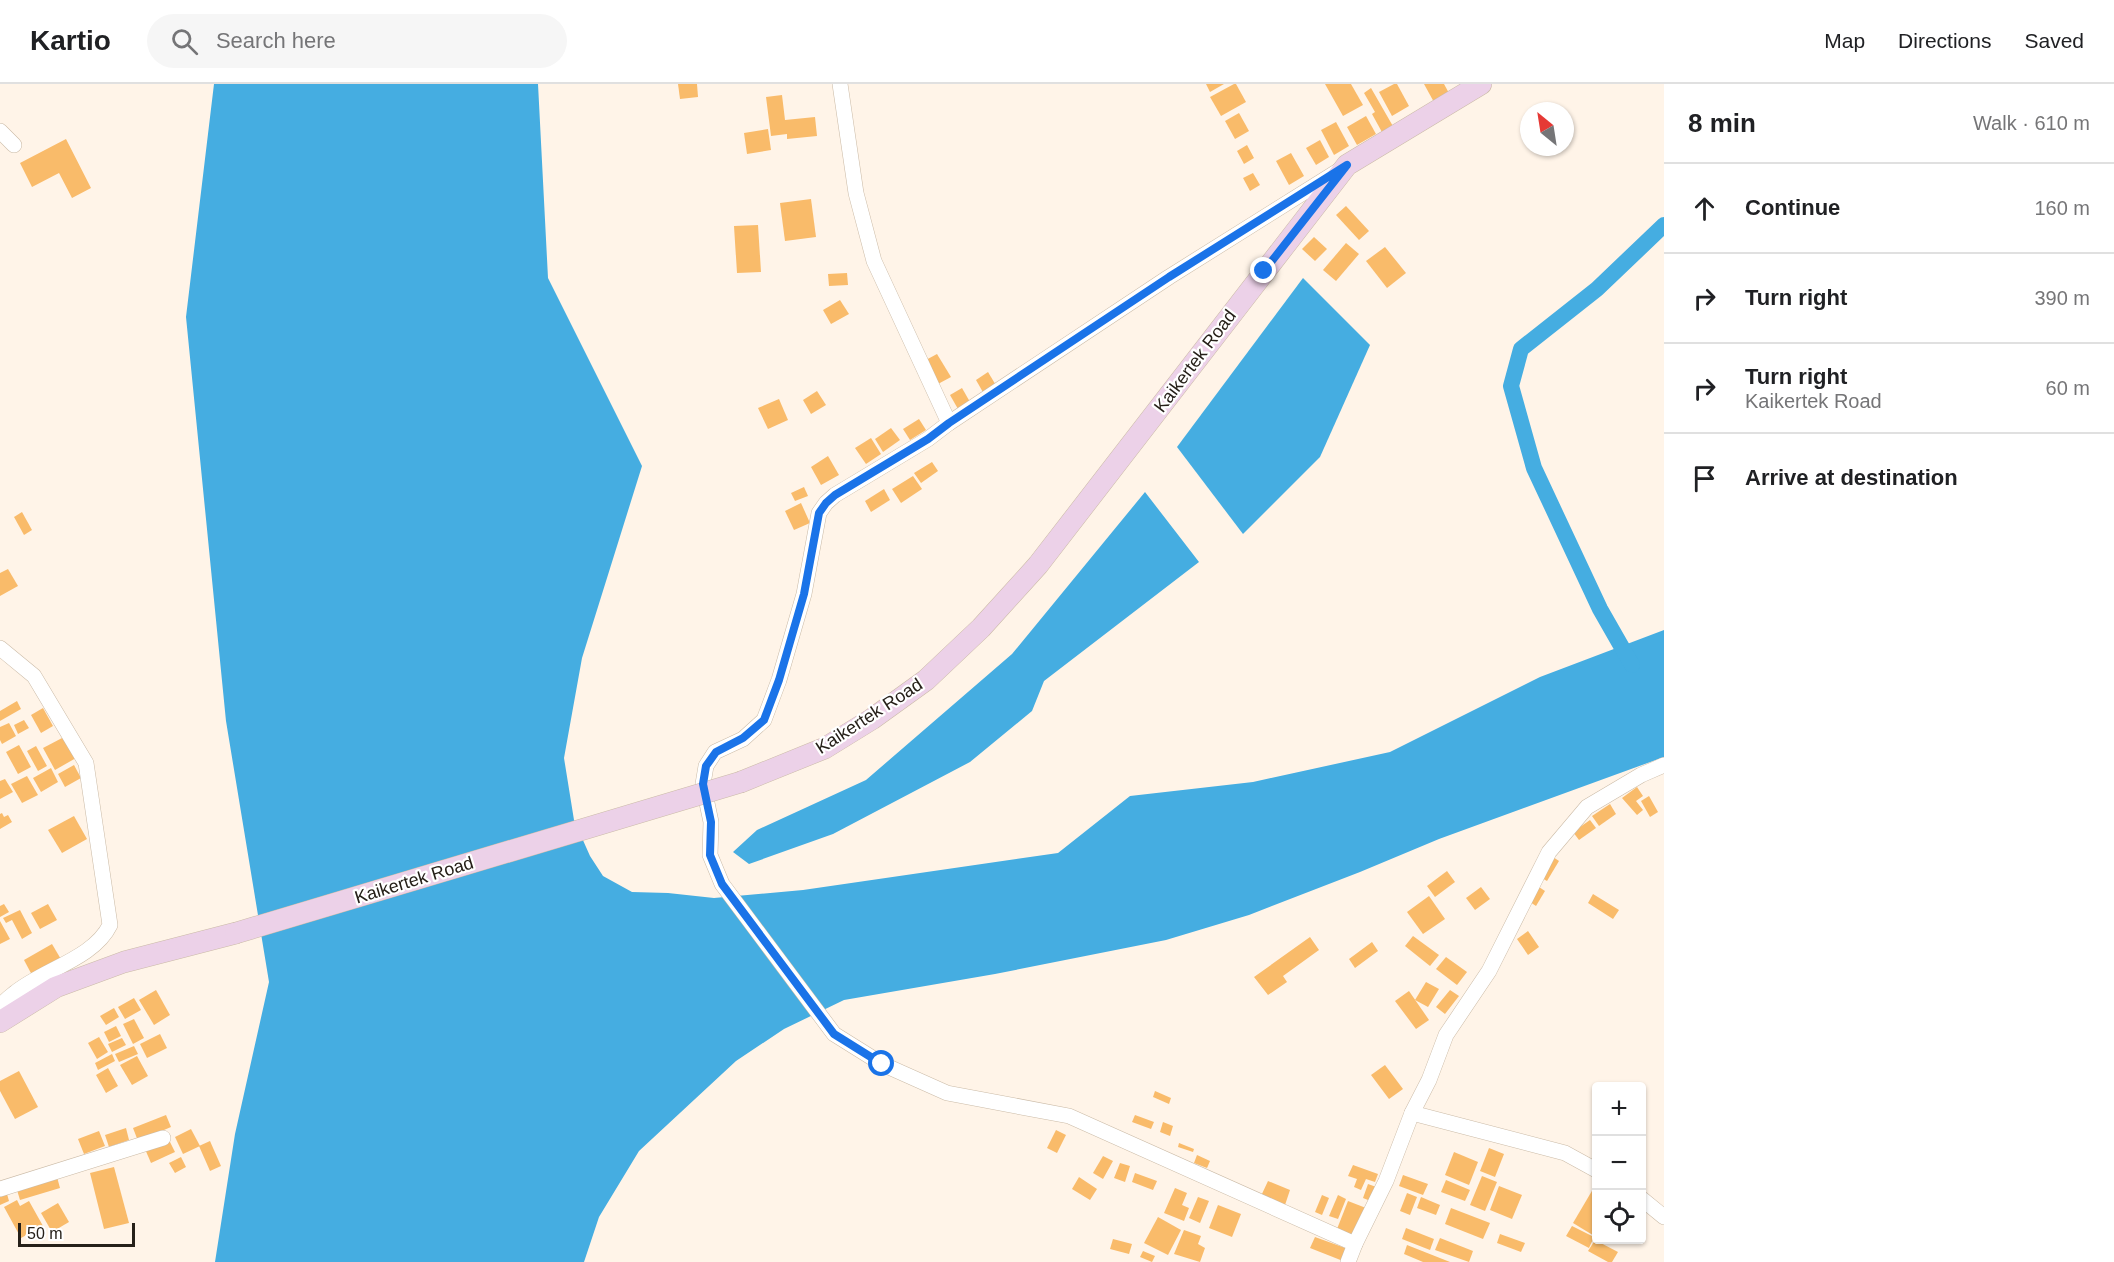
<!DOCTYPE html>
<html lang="en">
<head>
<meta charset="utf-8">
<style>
	:root { --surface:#fff; --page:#f6f6f6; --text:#202124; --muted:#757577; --line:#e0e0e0 }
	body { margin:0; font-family:Arial,sans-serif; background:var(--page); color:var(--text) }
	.controls { position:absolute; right:18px; bottom:18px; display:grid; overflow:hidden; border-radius:6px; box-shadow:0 2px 4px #0004 }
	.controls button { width:54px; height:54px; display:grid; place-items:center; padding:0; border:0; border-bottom:2px solid var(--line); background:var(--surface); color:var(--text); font:30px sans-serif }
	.compass { position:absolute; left:1520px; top:18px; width:54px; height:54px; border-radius:50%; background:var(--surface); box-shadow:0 2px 4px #0004; rotate:330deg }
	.scale { position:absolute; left:18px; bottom:15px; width:117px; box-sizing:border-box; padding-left:6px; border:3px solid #262019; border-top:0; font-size:16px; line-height:21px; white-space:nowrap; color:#262019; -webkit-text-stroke:4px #fff; paint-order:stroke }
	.stop { position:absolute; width:18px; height:18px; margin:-14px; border:4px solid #1a73e8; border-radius:50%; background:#fff }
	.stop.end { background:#1a73e8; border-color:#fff; box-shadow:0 2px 6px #0008 }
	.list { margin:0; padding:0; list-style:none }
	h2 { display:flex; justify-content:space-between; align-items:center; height:78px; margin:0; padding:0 24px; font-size:26px }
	h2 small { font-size:20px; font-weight:400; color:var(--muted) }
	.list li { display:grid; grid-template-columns:39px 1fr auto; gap:18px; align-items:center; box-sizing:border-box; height:90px; padding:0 24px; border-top:2px solid var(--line) }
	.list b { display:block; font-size:22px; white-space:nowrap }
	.list p { margin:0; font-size:20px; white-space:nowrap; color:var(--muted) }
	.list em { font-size:20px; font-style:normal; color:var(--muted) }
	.icon { flex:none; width:33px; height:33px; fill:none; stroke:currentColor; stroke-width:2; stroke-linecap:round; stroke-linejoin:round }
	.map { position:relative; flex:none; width:1664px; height:1178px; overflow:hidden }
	header { display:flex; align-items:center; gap:36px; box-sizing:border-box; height:84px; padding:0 30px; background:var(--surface); border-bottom:2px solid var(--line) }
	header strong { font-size:28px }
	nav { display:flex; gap:33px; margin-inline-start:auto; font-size:21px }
	.search { width:420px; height:54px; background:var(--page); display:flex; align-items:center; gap:15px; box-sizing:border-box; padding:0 21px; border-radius:33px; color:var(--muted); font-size:22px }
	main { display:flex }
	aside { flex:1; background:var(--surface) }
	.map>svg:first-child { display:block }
	.water { fill:#45ade1 }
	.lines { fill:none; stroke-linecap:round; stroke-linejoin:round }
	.canal { stroke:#45ade1; stroke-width:16 }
	.building { fill:#f9bb6a }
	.minor-casing { stroke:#cbbba7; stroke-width:16 }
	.secondary-casing { stroke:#cbbba7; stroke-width:22 }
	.minor { stroke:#fff; stroke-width:15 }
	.secondary { stroke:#ecd1e8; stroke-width:21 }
	.secondary-bridge-casing { stroke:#cbbba7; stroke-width:22; stroke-linecap:butt }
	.secondary-bridge { stroke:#ecd1e8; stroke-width:21 }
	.route { stroke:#1a73e8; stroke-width:8 }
	.labels { text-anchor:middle; stroke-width:4.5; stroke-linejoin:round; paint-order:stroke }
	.street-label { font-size:18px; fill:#262019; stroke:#fff }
</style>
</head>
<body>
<header>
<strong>Kartio</strong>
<div class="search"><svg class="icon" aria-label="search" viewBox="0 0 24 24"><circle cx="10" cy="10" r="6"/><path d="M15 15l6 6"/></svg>Search here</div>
<nav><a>Map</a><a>Directions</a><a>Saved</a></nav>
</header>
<main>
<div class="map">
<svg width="1664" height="1178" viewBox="0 0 1664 1178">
	<rect width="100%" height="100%" fill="#fff4e8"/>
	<!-- water -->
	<g class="water">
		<polygon points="214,0 538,0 548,194 642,382 582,574 564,674 574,736 590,772 603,792 632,808 668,809 714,814 803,806 1058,769 1130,712 1253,698 1390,668 1540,593 1664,546 1664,673 1439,755 1360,788 1249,831 1166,856 995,890 844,916 784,945 736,977 639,1067 599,1133 584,1178 215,1178 235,1050 269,898 226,637 186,233"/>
		<polygon points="1303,194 1370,261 1320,373 1243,450 1177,363"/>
		<polygon points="1145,408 1199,478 1044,597 1032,627 970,678 833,750 749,780 733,768 757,746 866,696 1012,570"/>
	</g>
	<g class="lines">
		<!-- canal -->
		<polyline class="canal" points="1632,581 1600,525 1534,384 1511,302 1521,265 1597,205 1664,141"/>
	</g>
	<!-- building -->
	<g class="building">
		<polygon points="678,0 697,0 698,13 680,15"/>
		<polygon points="1206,0 1224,0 1210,8"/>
		<polygon points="1234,0 1236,0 1246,18 1221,32 1210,13"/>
		<polygon points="1325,0 1351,0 1363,21 1343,32"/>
		<polygon points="1394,0 1397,0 1409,22 1392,32 1379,8"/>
		<polygon points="1424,0 1444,0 1450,11 1435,20"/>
		<polygon points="1371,4 1394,44 1383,50 1372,30 1375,28 1364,9"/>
		<polygon points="782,11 785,36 815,33 817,52 787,55 787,50 771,52 766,13"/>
		<polygon points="1239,29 1249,47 1235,55 1225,37"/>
		<polygon points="1366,32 1376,50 1357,61 1347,43"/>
		<polygon points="1336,38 1349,62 1334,71 1321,46"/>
		<polygon points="768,45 771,66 747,70 744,49"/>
		<polygon points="66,55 91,104 72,114 59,89 32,103 20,79"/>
		<polygon points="1320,56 1329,73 1316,81 1306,64"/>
		<polygon points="1247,61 1254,74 1244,80 1237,67"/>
		<polygon points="1291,69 1304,92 1289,101 1276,77"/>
		<polygon points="1253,89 1260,101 1250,107 1243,94"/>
		<polygon points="811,115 816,153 785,157 780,119"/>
		<polygon points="1346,122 1369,147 1359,156 1336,131"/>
		<polygon points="758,141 761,188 737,189 734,142"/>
		<polygon points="1314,153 1327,165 1315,177 1302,165"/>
		<polygon points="1346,159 1359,170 1336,197 1323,186"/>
		<polygon points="1385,163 1406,189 1387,204 1366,177"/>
		<polygon points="847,189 848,201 829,202 828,190"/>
		<polygon points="840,216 849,230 831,240 823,226"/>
		<polygon points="937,270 951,293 938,300 924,277"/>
		<polygon points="988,288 997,303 984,310 976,296"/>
		<polygon points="962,304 970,318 958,325 950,311"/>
		<polygon points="817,307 826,321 811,330 803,316"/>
		<polygon points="779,315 788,336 768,345 758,324"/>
		<polygon points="919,335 926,346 910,356 903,345"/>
		<polygon points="891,344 900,356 883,368 875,355"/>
		<polygon points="871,354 881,370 866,380 855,364"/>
		<polygon points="828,372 839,391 821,401 811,383"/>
		<polygon points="932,378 938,387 921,399 914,389"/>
		<polygon points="913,392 922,405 901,419 892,405"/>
		<polygon points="804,403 808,412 795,417 791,409"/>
		<polygon points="884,405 890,416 871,428 865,417"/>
		<polygon points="801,419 810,439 794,446 785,427"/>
		<polygon points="22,428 32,446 24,451 14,433"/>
		<polygon points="8,485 18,502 0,512 0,489"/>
		<polygon points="17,617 21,625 0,637 0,627"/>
		<polygon points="43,624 53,642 41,649 31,631"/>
		<polygon points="24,636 29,644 18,650 14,641"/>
		<polygon points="9,639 16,652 2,660 0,656 0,643"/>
		<polygon points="64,653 76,674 55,686 43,664"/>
		<polygon points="19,661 31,683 18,690 6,668"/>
		<polygon points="36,662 47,682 38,687 27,667"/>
		<polygon points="74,681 81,694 65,703 58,690"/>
		<polygon points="51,684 58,698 41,708 33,694"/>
		<polygon points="27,692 38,711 22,719 11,700"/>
		<polygon points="5,695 13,708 0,715 0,697"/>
		<polygon points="1637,703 1643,712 1636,717 1643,726 1637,731 1622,714"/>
		<polygon points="1649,712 1658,728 1650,733 1641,717"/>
		<polygon points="1610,720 1616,730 1599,742 1592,732"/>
		<polygon points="2,729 4,733 8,731 12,738 0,745 0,730"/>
		<polygon points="74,732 87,755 62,769 48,746"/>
		<polygon points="1590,736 1596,744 1579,756 1573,748"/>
		<polygon points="1553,773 1559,777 1547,797 1540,793"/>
		<polygon points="1447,787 1455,798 1435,813 1427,802"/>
		<polygon points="1536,801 1545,807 1536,822 1527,816"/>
		<polygon points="1481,803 1490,815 1475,826 1466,814"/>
		<polygon points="1593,810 1619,826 1613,835 1588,819"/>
		<polygon points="1429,812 1445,835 1423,850 1407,828"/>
		<polygon points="4,820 9,828 0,833 0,822"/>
		<polygon points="48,820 57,836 40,845 31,829"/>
		<polygon points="20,826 32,849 22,855 12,836 6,839 3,834"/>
		<polygon points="0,837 10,855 0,860"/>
		<polygon points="1528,847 1539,863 1528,871 1517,855"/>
		<polygon points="1413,852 1439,871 1430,882 1405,862"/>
		<polygon points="1310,853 1319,866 1283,892 1287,898 1268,911 1254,893"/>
		<polygon points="1372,858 1378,867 1355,884 1349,875"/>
		<polygon points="52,860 62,877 33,893 24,876"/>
		<polygon points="1446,873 1467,888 1457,901 1436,885"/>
		<polygon points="1426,898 1439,905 1428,923 1415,916"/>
		<polygon points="156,906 170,931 154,941 139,916"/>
		<polygon points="1450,906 1459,912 1445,930 1436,923"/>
		<polygon points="1409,907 1429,936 1416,945 1395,917"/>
		<polygon points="134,914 141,926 125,935 118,923"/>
		<polygon points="114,924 119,933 106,941 100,932"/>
		<polygon points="134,935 144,954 133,960 123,940"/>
		<polygon points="116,942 121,952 109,958 104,948"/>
		<polygon points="160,950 167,964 147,974 140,960"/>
		<polygon points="99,953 108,968 97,975 88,959"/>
		<polygon points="122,954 126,961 112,968 108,960"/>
		<polygon points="134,962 138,970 119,978 115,970"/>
		<polygon points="112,970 115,977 98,986 95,979"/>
		<polygon points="137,972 148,992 132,1001 120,981"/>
		<polygon points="1385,981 1403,1005 1389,1015 1371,991"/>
		<polygon points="108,984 118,1002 106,1009 96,991"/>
		<polygon points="19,987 38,1023 15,1035 0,1007 0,997"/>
		<polygon points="1155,1007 1171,1014 1169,1020 1153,1013"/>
		<polygon points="166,1031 171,1043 138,1057 133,1044"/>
		<polygon points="1135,1031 1154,1038 1151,1045 1132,1038"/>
		<polygon points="1163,1038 1173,1042 1170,1052 1160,1048"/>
		<polygon points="126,1044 129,1056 109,1063 105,1051"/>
		<polygon points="191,1045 200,1062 183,1070 175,1053"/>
		<polygon points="1056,1046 1066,1051 1057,1069 1047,1064"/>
		<polygon points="99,1047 105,1062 84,1070 78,1055"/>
		<polygon points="168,1054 175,1068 151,1079 145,1065"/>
		<polygon points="210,1057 221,1082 210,1087 199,1062"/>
		<polygon points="1179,1059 1194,1065 1193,1068 1178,1063"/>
		<polygon points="1489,1064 1504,1070 1495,1093 1480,1087"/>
		<polygon points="1454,1068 1478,1078 1469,1101 1445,1091"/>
		<polygon points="1197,1071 1210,1077 1207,1084 1194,1079"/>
		<polygon points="1103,1072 1113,1077 1103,1095 1093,1089"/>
		<polygon points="181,1073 186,1083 175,1089 169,1079"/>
		<polygon points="1120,1079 1130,1082 1125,1098 1114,1094"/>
		<polygon points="1353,1081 1378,1090 1375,1098 1366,1095 1361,1106 1354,1103 1357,1095 1348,1092"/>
		<polygon points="114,1083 129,1139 104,1145 90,1089"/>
		<polygon points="1135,1089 1157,1097 1153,1106 1132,1098"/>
		<polygon points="1403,1091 1428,1100 1423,1111 1399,1102"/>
		<polygon points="1482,1092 1497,1098 1485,1127 1470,1121"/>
		<polygon points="57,1093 60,1104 20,1116 17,1106"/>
		<polygon points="1079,1093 1097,1105 1090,1116 1072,1105"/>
		<polygon points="1446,1096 1470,1106 1465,1117 1441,1108"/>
		<polygon points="1268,1097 1290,1106 1285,1121 1261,1112"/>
		<polygon points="1368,1100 1379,1104 1373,1118 1363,1114"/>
		<polygon points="1596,1100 1596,1153 1573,1139"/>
		<polygon points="1499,1102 1522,1111 1512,1135 1490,1126"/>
		<polygon points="1175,1104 1187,1109 1182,1121 1189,1124 1184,1137 1164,1129"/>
		<polygon points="1407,1109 1417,1113 1410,1131 1400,1127"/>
		<polygon points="7,1110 9,1117 0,1121 0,1112"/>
		<polygon points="1322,1111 1329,1114 1322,1131 1315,1128"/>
		<polygon points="1338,1111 1346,1115 1338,1135 1329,1132"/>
		<polygon points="1198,1113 1209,1117 1200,1139 1189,1134"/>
		<polygon points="1421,1113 1440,1121 1436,1131 1417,1124"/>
		<polygon points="17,1116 20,1122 29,1117 43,1142 21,1154 4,1123"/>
		<polygon points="1348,1117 1366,1124 1355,1152 1337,1145"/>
		<polygon points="58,1119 69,1138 52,1148 41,1129"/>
		<polygon points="1218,1121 1241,1130 1232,1153 1209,1144"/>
		<polygon points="1451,1124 1490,1139 1483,1155 1445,1140"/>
		<polygon points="1158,1133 1181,1146 1168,1171 1144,1159"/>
		<polygon points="1572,1142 1594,1153 1589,1164 1566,1152"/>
		<polygon points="1406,1144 1434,1155 1430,1166 1402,1155"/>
		<polygon points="1184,1146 1201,1152 1198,1160 1205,1164 1200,1178 1174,1170"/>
		<polygon points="1500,1150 1525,1159 1521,1168 1497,1159"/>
		<polygon points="1315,1153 1348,1165 1343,1177 1310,1164"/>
		<polygon points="1440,1154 1473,1167 1469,1178 1435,1166"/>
		<polygon points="1113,1155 1132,1160 1129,1170 1110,1165"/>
		<polygon points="1595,1156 1618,1168 1612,1178 1608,1178 1588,1167"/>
		<polygon points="1407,1161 1450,1178 1423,1178 1404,1170"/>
		<polygon points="1143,1167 1155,1172 1152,1178 1140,1173"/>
	</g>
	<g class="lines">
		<!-- minor casing -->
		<g class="minor-casing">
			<g id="minor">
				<polyline points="840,0 856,109 874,177 949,339"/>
				<polyline points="0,47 14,61"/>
				<polyline points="1338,87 1169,193 949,339 928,355 835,411 826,419 819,429 804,510 779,596 764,636 743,655 715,668 706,682 703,700 711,738 710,771 722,800 834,950 882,980 947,1009 1069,1032 1355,1160 1348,1178"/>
				<path d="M0 564 34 592 86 679 110 841C94 874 45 885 16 908 10 913 3 917 0 924"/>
				<polyline points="1412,1029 1565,1069 1596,1086"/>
				<polyline points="0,1105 163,1054"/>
				<polyline points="1642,1115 1664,1133"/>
				<polyline points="1355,1160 1386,1097 1412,1029 1429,996 1446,951 1489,887 1549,768 1587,723 1641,691 1664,681"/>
			</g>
		</g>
		<!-- secondary casing -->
		<g class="secondary-casing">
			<g id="secondary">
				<polyline points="741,698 825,664 872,635 926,596 981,544 1038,481 1347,81 1481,0"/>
				<polyline points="0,938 56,903 124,878 236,849"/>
			</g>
		</g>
		<!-- minor -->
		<use href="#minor" class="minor"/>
		<!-- secondary -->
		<use href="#secondary" class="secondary"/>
		<!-- secondary-bridge casing -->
		<g class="secondary-bridge-casing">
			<polyline id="secondary-bridge" points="236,849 741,698"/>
		</g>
		<!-- secondary-bridge -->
		<use href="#secondary-bridge" class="secondary-bridge"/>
	</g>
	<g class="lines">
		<!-- route -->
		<polyline class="route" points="882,980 834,950 722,800 710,771 711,738 703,700 706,682 716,668 743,654 764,636 779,596 804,510 819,429 826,419 835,411 928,355 949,339 1169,193 1347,81 1264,187"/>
	</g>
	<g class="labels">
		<!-- street labels -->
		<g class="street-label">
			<text transform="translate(1195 277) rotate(-53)" y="6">Kaikertek Road</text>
			<text transform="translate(869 632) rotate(-33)" y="6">Kaikertek Road</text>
			<text transform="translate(414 796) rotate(-17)" y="6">Kaikertek Road</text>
		</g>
	</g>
</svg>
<div class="controls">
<button>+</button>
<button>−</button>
<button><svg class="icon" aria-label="locate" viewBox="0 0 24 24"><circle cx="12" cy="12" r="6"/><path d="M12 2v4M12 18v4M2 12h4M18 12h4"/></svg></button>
</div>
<svg class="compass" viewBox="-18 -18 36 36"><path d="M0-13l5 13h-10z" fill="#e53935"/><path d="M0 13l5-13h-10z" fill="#757577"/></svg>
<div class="scale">50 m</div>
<div class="stop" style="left:882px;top:980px"></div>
<div class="stop end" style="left:1264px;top:187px"></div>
</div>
<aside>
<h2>8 min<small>Walk · 610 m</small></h2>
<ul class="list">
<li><svg class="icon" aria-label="ahead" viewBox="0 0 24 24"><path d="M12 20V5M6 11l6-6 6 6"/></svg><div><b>Continue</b></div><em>160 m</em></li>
<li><svg class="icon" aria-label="right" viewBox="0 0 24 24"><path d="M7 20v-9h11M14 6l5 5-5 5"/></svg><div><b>Turn right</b></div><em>390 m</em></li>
<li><svg class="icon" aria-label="right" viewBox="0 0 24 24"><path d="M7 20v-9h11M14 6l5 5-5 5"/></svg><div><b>Turn right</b><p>Kaikertek Road</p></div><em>60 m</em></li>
<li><svg class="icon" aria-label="arrive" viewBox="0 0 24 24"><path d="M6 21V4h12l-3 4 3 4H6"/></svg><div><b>Arrive at destination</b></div></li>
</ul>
</aside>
</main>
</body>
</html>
